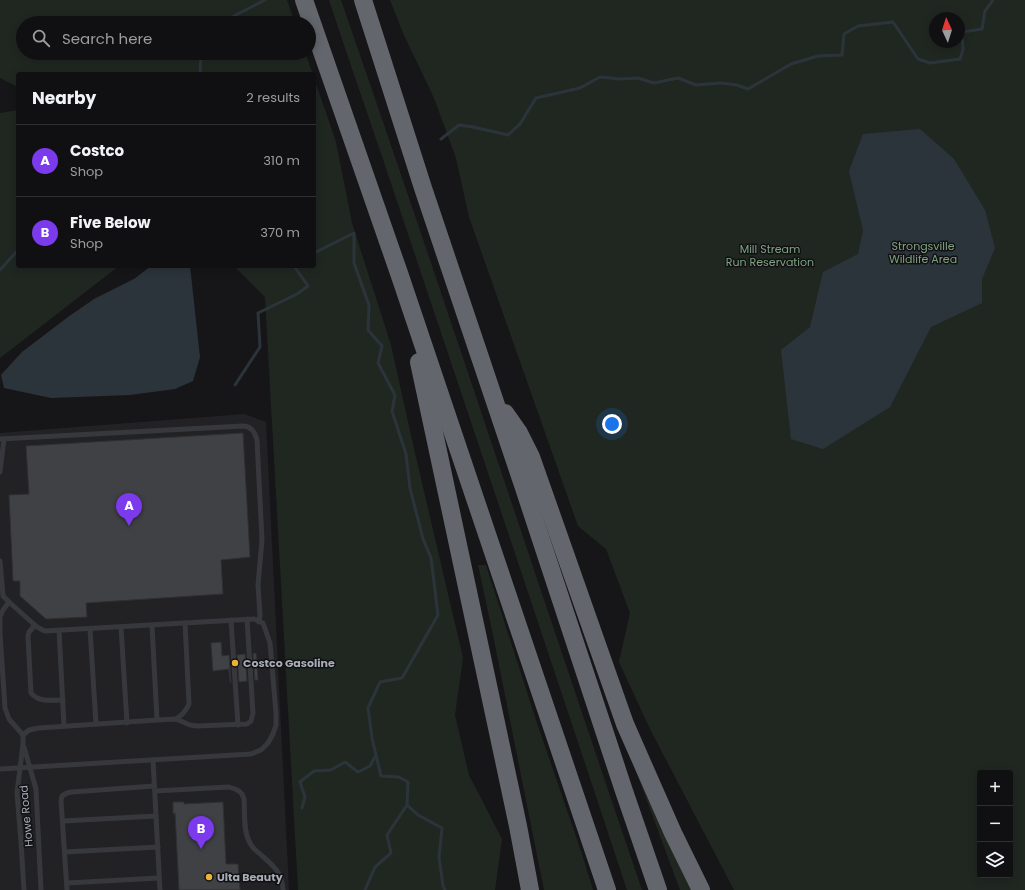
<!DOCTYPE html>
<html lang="en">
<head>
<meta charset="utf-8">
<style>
	:root { --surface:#101012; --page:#1e1e20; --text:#f1f3f6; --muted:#9c9d9f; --line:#303032; --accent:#7c3aed }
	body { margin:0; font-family:Poppins,sans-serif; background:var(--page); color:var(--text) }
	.controls { position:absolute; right:12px; bottom:12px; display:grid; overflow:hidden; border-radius:4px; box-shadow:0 2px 10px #0003 }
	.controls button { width:36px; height:36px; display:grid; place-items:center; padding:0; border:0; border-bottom:1px solid var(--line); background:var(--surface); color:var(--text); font:20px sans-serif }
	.compass { position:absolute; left:929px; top:12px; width:36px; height:36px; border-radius:50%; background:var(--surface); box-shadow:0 2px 10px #0003; rotate:356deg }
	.you { position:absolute; left:612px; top:424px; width:14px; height:14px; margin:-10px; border:3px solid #fff; border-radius:50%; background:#1a73e8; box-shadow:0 0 0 6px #1a73e833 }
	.badge { display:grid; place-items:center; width:26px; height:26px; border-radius:50%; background:var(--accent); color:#fff; font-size:13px; font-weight:700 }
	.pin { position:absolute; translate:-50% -33px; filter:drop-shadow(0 1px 2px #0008) }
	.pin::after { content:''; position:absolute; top:21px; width:14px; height:12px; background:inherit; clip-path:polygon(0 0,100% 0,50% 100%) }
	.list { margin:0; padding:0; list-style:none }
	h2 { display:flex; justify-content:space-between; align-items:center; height:52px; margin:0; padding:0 16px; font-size:17px }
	h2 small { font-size:13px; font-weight:400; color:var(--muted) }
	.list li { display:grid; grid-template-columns:26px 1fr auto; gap:12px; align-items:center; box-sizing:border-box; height:72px; padding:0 16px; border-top:1px solid var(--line) }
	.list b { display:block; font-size:15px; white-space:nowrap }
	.list p { margin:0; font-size:13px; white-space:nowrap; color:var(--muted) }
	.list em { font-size:13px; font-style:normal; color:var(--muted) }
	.icon { flex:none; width:22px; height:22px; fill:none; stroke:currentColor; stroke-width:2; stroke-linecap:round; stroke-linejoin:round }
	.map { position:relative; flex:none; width:1025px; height:890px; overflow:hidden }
	.search { position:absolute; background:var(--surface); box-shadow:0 2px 10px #0003; left:16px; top:16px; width:300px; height:44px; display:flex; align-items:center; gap:10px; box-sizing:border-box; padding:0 14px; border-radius:22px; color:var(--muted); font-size:15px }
	.panel { position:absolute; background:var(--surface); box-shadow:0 2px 10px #0003; left:16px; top:72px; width:300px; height:196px; border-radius:4px }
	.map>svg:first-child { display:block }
	.built { fill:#222225 }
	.green { fill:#202721; fill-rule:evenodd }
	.water { fill:#2c343b }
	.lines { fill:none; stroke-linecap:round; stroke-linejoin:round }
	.stream { stroke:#2c343b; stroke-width:3 }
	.building { fill:#404145; stroke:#303033 }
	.lane { stroke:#37383c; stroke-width:5 }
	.highway { stroke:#63666d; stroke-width:18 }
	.poi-dot { fill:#ecb339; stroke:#111113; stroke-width:1.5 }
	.labels { text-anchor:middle; stroke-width:3; stroke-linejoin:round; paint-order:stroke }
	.park-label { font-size:11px; fill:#80a282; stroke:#111113 }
	.poi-label { font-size:11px; font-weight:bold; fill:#a8acb7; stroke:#111113; text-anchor:start }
	.street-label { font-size:11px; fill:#a8acb7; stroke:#111113 }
</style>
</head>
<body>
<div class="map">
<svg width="1025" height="890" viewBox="0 0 1025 890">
	<rect width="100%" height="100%" fill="#161618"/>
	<!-- built -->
	<polygon class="built" points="244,414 266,422 289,890 0,890 0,433"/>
	<!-- green -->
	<g class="green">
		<polygon points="0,0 287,0 295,23 23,23 23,53 305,53 313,74 18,74 18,87 0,78"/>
		<path d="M329 0H341C444 296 541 594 642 890H627C554 669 480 449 406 228 381 152 354 76 329 0Z"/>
		<path d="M390 0H1025V890H734L650 729 619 662 630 613 606 549 578 526 469 217 456 158 434 98 403 33ZM935 18H959V42H935ZM980 773H1010V875H980Z"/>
		<polygon points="314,78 336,142 352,223 391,345 412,440 463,658 455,715 469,775 502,839 495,890 298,890 265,297 234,266 314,266"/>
		<polygon points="18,110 18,266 119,266 0,358 0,113"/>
		<polygon points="478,565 486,565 536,720 582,854 593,890 544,890 492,630"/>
		<polygon points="633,763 697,890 680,890"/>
	</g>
	<!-- water -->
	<g class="water">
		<polygon points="920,129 954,159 985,210 995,248 982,279 982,303 931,327 890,407 823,449 791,439 781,350 810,327 823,272 858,254 863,230 849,171 863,134"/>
		<polygon points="151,266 190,266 200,357 193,381 175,389 130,395 51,398 4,388 1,375 22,352 68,317 94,299 134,279"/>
	</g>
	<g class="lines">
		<!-- stream -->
		<g class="stream">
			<polyline points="220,23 265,0"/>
			<polyline points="200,74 201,53"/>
			<polyline points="441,139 459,125 473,127 508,135 520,124 536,98 580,88 600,77 620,79 638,78 654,83 678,78 696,85 721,83 737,85 748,89 791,64 818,56 842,55 844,34 858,26 893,22 918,59 930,63 960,59 963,50 962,32 982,29 985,11 993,0"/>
			<polyline points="314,253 354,233 354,263 369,305 368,330 382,346 378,363 395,395 392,411 406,454 410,488 423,539 431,558 438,615 402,678 380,682 368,708 372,738 381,776 399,777 408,782 407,805 418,815 442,828 439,857 443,886 445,890"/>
			<polyline points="0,270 18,250"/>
			<polyline points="235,385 260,347 258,313 297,294 308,286 294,266"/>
			<polyline points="302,808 305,797 300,782 314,771 331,770 345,762 358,772 370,766 376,755"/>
			<polyline points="365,890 375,867 391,853 387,835 407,805"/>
		</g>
	</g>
	<!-- building -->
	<g class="building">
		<polygon points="243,433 250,557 221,560 223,594 86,603 87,617 46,619 20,596 20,581 13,581 9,495 29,494 26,446"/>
		<polygon points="221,642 222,656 229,655 231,682 230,682 229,669 213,671 211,643"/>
		<polygon points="256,653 258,680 255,680 253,654"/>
		<polygon points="245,654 247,681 239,682 237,655"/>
		<polygon points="173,802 184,802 184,804 223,802 226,864 238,864 240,890 179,890 175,813 173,814"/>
	</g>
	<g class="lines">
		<!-- lane -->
		<g class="lane">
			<path d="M0 439 243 426C251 426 255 432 257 440L262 540 258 585 260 615 259 622"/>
			<polyline points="0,472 4,439"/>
			<polyline points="0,561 3,596 9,602 37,627 45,631 254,619 263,623 270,643 276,713 276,725 273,734 268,743 261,750 251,754 0,769"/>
			<polyline points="9,602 3,610 0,617 0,634 5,708 9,719 23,735"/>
			<polyline points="231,620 238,725"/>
			<path d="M35 625 29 632 28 636 31 693C39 703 52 700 63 700"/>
			<polyline points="152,625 157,720"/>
			<polyline points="121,627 127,723"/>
			<polyline points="90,629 96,724"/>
			<polyline points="59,630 64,726"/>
			<path d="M176 719C183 715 186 711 189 704L185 623"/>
			<polyline points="24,747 36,789 41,890"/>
			<polyline points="153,760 160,890"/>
			<path d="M155 791 229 787 235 789 239 791 242 794 244 799C245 812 243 829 249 841 251 846 255 850 259 853 272 865 282 871 283 890"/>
			<polyline points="63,821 156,816"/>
			<polyline points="65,852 158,847"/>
			<polyline points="67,883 159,878"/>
			<polyline points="24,890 21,842 17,793 23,744 23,735 29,730 39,728 157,720 176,719 190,725 197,726 247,724 251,721 253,713 247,619"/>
			<polyline points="67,890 61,801 62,796 67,793 72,792 154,786"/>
		</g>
		<!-- highway -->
		<g class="highway">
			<polyline points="304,0 400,276 607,890"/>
			<polyline points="363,0 423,188 524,488 624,791 658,890"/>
			<polyline points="419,362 518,826 530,890"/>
			<polyline points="505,413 519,433 531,457 625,724 673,833 701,890"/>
		</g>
	</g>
	<!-- markers -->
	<g class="poi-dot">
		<circle cx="235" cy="663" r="4"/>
		<circle cx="209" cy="877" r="4"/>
	</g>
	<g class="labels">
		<!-- park labels -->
		<g class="park-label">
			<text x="923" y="250">Strongsville<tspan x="923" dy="13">Wildlife Area</tspan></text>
			<text x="770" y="253">Mill Stream<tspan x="770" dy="13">Run Reservation</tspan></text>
		</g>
		<!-- poi labels -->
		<g class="poi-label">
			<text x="243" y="667">Costco Gasoline</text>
			<text x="217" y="881">Ulta Beauty</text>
		</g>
		<!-- street labels -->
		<g class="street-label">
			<text transform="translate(26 816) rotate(-95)" y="4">Howe Road</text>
		</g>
	</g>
</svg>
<div class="controls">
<button>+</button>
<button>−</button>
<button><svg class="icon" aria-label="layers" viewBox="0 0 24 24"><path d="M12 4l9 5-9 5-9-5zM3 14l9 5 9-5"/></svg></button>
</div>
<svg class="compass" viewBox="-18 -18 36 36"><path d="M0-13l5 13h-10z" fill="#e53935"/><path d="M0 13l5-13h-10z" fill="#9c9d9f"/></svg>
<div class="you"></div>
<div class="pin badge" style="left:129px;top:526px">A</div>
<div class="pin badge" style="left:201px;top:849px">B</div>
<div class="search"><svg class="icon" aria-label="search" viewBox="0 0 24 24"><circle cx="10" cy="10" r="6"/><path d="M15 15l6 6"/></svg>Search here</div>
<section class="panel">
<h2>Nearby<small>2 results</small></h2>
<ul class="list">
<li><span class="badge">A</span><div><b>Costco</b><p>Shop</p></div><em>310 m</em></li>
<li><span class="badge">B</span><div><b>Five Below</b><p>Shop</p></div><em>370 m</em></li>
</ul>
</section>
</div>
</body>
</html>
